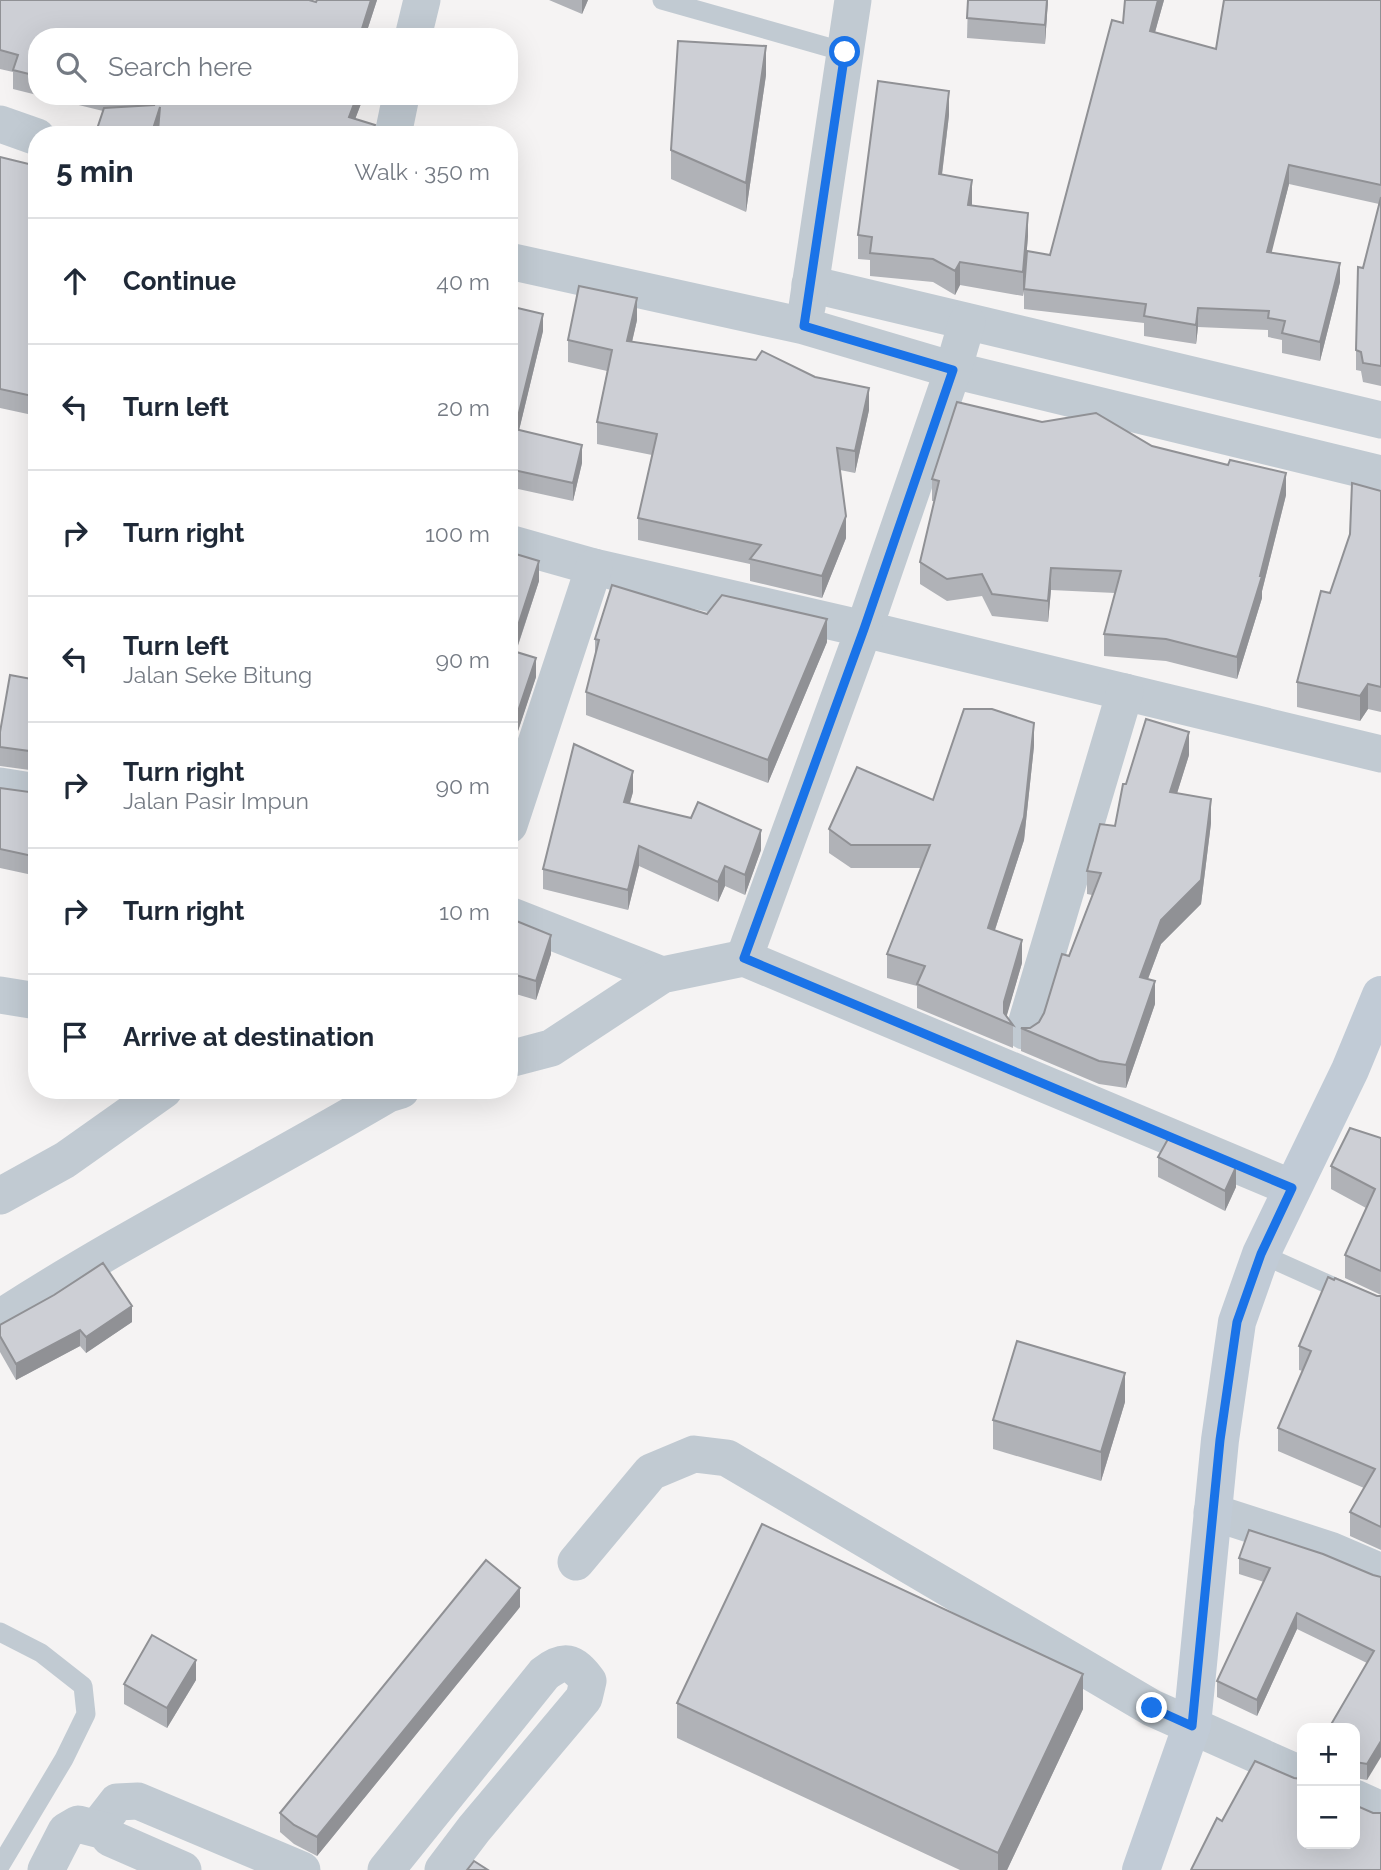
<!DOCTYPE html>
<html lang="en">
<head>
<meta charset="utf-8">
<style>
	:root { --surface:#fff; --page:#f2f2f3; --text:#1f2937; --muted:#747a83; --line:#e0e1e3 }
	body { margin:0; font-family:Raleway,sans-serif; background:var(--page); color:var(--text) }
	.controls { position:absolute; right:21px; bottom:21px; display:grid; overflow:hidden; border-radius:14px; box-shadow:0 7px 28px #0002 }
	.controls button { width:63px; height:63px; display:grid; place-items:center; padding:0; border:0; border-bottom:2px solid var(--line); background:var(--surface); color:var(--text); font:35px sans-serif }
	.stop { position:absolute; width:21px; height:21px; margin:-16px; border:5px solid #1a73e8; border-radius:50%; background:#fff }
	.stop.end { background:#1a73e8; border-color:#fff; box-shadow:0 2px 7px #0008 }
	.list { margin:0; padding:0; list-style:none }
	h2 { display:flex; justify-content:space-between; align-items:center; height:91px; margin:0; padding:0 28px; font-size:30px }
	h2 small { font-size:23px; font-weight:400; color:var(--muted) }
	.list li { display:grid; grid-template-columns:46px 1fr auto; gap:21px; align-items:center; box-sizing:border-box; height:126px; padding:0 28px; border-top:2px solid var(--line) }
	.list b { display:block; font-size:26px; white-space:nowrap }
	.list p { margin:0; font-size:23px; white-space:nowrap; color:var(--muted) }
	.list em { font-size:23px; font-style:normal; color:var(--muted) }
	.icon { flex:none; width:38px; height:38px; fill:none; stroke:currentColor; stroke-width:2; stroke-linecap:round; stroke-linejoin:round }
	.map { position:relative; flex:none; width:1381px; height:1870px; overflow:hidden }
	.search { position:absolute; background:var(--surface); box-shadow:0 7px 28px #0002; left:28px; top:28px; width:490px; height:77px; display:flex; align-items:center; gap:18px; box-sizing:border-box; padding:0 24px; border-radius:28px; color:var(--muted); font-size:26px }
	.panel { position:absolute; background:var(--surface); box-shadow:0 7px 28px #0002; left:28px; top:126px; width:490px; height:973px; border-radius:28px }
	.map>svg:first-child { display:block }
	.lines { fill:none; stroke-linecap:round; stroke-linejoin:round }
	.lane { stroke:#c1cad2; stroke-width:19 }
	.street { stroke:#c1cad2; stroke-width:37 }
	.secondary { stroke:#c1cbd6; stroke-width:38 }
	.wall { fill:#b0b2b7 }
	.shaded-wall { fill:#909195 }
	.building { fill:#cdcfd5; stroke:#909195; stroke-width:2 }
	.route { stroke:#1a73e8; stroke-width:9 }
</style>
</head>
<body>
<div class="map">
<svg width="1381" height="1870" viewBox="0 0 1381 1870">
	<rect width="100%" height="100%" fill="#f5f3f3"/>
	<g class="lines">
		<!-- lane -->
		<g class="lane">
			<polyline points="662,0 845,52"/>
			<polyline points="1261,1254 1381,1308"/>
			<polyline points="0,1632 41,1653 83,1686 86,1714 64,1759 0,1866"/>
		</g>
		<!-- street -->
		<g class="street">
			<polyline points="413,37 422,0"/>
			<polyline points="0,124 37,137"/>
			<polyline points="393,135 401,96"/>
			<polyline points="509,261 804,326 953,370 1381,474"/>
			<polyline points="810,284 1381,420"/>
			<polyline points="807,307 853,0"/>
			<polyline points="967,322 953,370 864,629 1381,754"/>
			<polyline points="509,543 594,567 864,629 744,958"/>
			<polyline points="0,786 37,792"/>
			<polyline points="509,825 594,567"/>
			<polyline points="509,915 662,975"/>
			<polyline points="744,958 1292,1188"/>
			<polyline points="0,995 37,1001"/>
			<polyline points="1024,1031 1125,692"/>
			<polyline points="509,1059 551,1048 662,975 744,958"/>
			<polyline points="0,1196 65,1160 164,1090"/>
			<path d="M0 1318C125 1237 259 1170 388 1094L401 1090"/>
			<polyline points="1212,1512 1330,1550 1381,1572"/>
			<polyline points="576,1562 651,1472 694,1454 727,1458 1152,1708 1302,1775"/>
			<polyline points="1355,1798 1381,1810"/>
			<polyline points="105,1831 103,1820 117,1802 138,1801 302,1870"/>
			<polyline points="46,1870 66,1831 78,1824 105,1831 110,1838 183,1870"/>
			<path d="M386 1870 544 1674C564 1658 573 1661 588 1681L584 1698 474 1829 443 1870"/>
		</g>
		<!-- secondary -->
		<polyline class="secondary" points="1141,1870 1192,1725 1220,1440 1237,1322 1261,1254 1350,1070 1381,995"/>
	</g>
	<!-- wall -->
	<g class="wall">
		<polygon points="0,0 316,2 317,0 377,0 365,37 37,37 37,95 13,89 13,72 0,69"/>
		<polygon points="549,0 588,0 582,14"/>
		<polygon points="968,0 1048,0 1045,44 967,38"/>
		<polygon points="1125,0 1164,0 1155,32 1216,49 1381,0 1381,386 1363,382 1361,371 1356,370 1356,350 1363,268 1379,204 1289,184 1271,252 1340,282 1320,361 1282,353 1282,340 1268,337 1268,330 1198,327 1196,344 1144,336 1144,323 1024,309 1024,290 1023,296 960,285 955,295 933,282 870,276 870,260 858,259 858,235 949,115 942,175 972,204 972,206 1028,236 1024,282 1050,255 1123,23"/>
		<polygon points="766,75 746,212 671,179 671,150"/>
		<polygon points="42,96 364,96 355,119 375,135 158,135 158,132 103,111"/>
		<polygon points="0,157 37,166 37,416 0,408"/>
		<polygon points="509,306 543,331 519,430 582,463 573,501 509,487"/>
		<polygon points="637,320 632,342 869,410 855,473 840,470 846,538 822,598 750,581 750,564 638,540 638,518 652,455 597,444 597,422 607,371 568,362 568,340"/>
		<polygon points="1042,422 1152,446 1286,495 1262,591 1262,598 1237,679 1166,661 1104,656 1104,634 1115,593 1051,590 1048,622 992,616 982,596 947,601 920,584 920,562 934,501 932,501 932,479"/>
		<polygon points="1381,491 1381,712 1368,709 1360,721 1297,707 1297,682 1330,593"/>
		<polygon points="509,552 539,581 516,652 536,677 511,752 509,751"/>
		<polygon points="707,614 827,642 768,783 586,715 586,692 595,655 595,639"/>
		<polygon points="37,680 37,771 0,766 0,732"/>
		<polygon points="1034,746 1024,840 995,930 1022,963 1006,1017 1013,1025 1013,1048 917,1008 917,986 887,978 887,954 921,868 851,868 829,853 829,829 933,800"/>
		<polygon points="1189,755 1177,793 1211,823 1201,904 1161,944 1148,979 1155,1004 1126,1088 1099,1084 1021,1051 1021,1028 1030,1028 1039,1022 1044,1013 1069,956 1092,895 1087,894 1087,871 1115,826 1126,784"/>
		<polygon points="0,788 37,793 37,876 0,868"/>
		<polygon points="633,792 630,803 761,850 745,895 725,886 718,902 639,866 628,910 543,889 543,869"/>
		<polygon points="509,918 551,954 536,1000 509,992"/>
		<polygon points="1381,1138 1381,1295 1345,1278 1345,1255 1366,1208 1331,1189 1331,1166"/>
		<polygon points="1158,1157 1236,1187 1225,1211 1158,1177"/>
		<polygon points="1377,1296 1381,1296 1381,1550 1350,1536 1350,1512 1364,1488 1278,1451 1278,1428 1303,1371 1299,1370 1299,1346"/>
		<polygon points="132,1322 86,1353 80,1346 16,1380 0,1352 0,1325"/>
		<polygon points="1125,1402 1101,1481 993,1449 993,1420"/>
		<polygon points="1239,1558 1381,1577 1367,1780 1355,1778 1355,1728 1367,1663 1297,1629 1257,1716 1217,1697 1217,1681 1264,1582 1239,1574"/>
		<polygon points="520,1607 317,1856 294,1844 280,1832 280,1813"/>
		<polygon points="196,1680 167,1728 124,1704 124,1684"/>
		<polygon points="677,1703 1083,1709 1007,1870 960,1870 677,1738"/>
	</g>
	<!-- shaded-wall -->
	<g class="shaded-wall">
		<polygon points="371,0 377,0 365,37 360,35"/>
		<polygon points="582,0 588,0 582,14"/>
		<polygon points="1047,0 1048,0 1045,44 1045,25"/>
		<polygon points="1158,0 1164,0 1150,50 1150,31"/>
		<polygon points="766,46 766,75 746,212 746,183"/>
		<polygon points="949,91 949,115 939,198 939,174"/>
		<polygon points="357,96 364,96 349,135 349,117"/>
		<polygon points="160,107 160,126 157,135 151,135"/>
		<polygon points="1289,165 1289,184 1267,271 1267,252"/>
		<polygon points="972,180 972,204 968,229 968,205"/>
		<polygon points="1028,213 1028,236 1023,296 1023,272"/>
		<polygon points="960,262 960,285 955,295 955,271"/>
		<polygon points="1340,263 1340,282 1320,361 1320,342"/>
		<polygon points="637,298 637,320 627,363 627,341"/>
		<polygon points="1198,308 1198,327 1196,344 1196,325"/>
		<polygon points="543,314 543,331 515,447 515,429"/>
		<polygon points="869,388 869,410 855,473 855,451"/>
		<polygon points="582,445 582,463 573,501 573,483"/>
		<polygon points="1286,473 1286,495 1262,591 1262,598 1237,679 1237,657 1260,576"/>
		<polygon points="846,516 846,538 822,598 822,576"/>
		<polygon points="539,561 539,581 510,669 510,650"/>
		<polygon points="1051,568 1051,590 1048,622 1048,601"/>
		<polygon points="827,619 827,642 768,783 768,760"/>
		<polygon points="536,658 536,677 511,752 511,732"/>
		<polygon points="1368,684 1368,709 1360,721 1360,696"/>
		<polygon points="1034,723 1034,746 1024,840 988,951 988,928"/>
		<polygon points="1189,732 1189,755 1170,816 1170,792"/>
		<polygon points="633,771 633,792 624,822 624,802"/>
		<polygon points="1211,799 1211,823 1201,904 1161,944 1140,1000 1140,977 1161,920"/>
		<polygon points="761,830 761,850 745,895 745,875"/>
		<polygon points="639,846 639,866 628,910 628,890"/>
		<polygon points="725,866 725,886 718,902 718,882"/>
		<polygon points="551,935 551,954 536,1000 536,981"/>
		<polygon points="1022,940 1022,963 1005,1022 1004,1021 1004,1002"/>
		<polygon points="1155,981 1155,1004 1126,1088 1126,1065"/>
		<polygon points="1236,1167 1236,1187 1225,1211 1225,1191"/>
		<polygon points="132,1306 132,1322 86,1353 86,1337"/>
		<polygon points="80,1330 80,1346 16,1380 16,1364"/>
		<polygon points="1125,1373 1125,1402 1101,1481 1101,1452"/>
		<polygon points="520,1588 520,1607 317,1856 317,1837"/>
		<polygon points="1297,1613 1297,1629 1257,1716 1257,1700"/>
		<polygon points="196,1660 196,1680 167,1728 167,1708"/>
		<polygon points="1083,1674 1083,1709 1007,1870 998,1870 998,1853"/>
		<polygon points="1381,1741 1381,1757 1367,1780 1367,1764"/>
	</g>
	<!-- building -->
	<g class="building">
		<polygon points="0,0 309,0 316,2 317,0 371,0 360,35 365,37 37,37 37,76 13,70 18,55 0,50"/>
		<polygon points="968,0 1047,0 1045,25 967,18"/>
		<polygon points="1125,0 1158,0 1150,31 1216,49 1224,0 1381,0 1381,185 1289,165 1267,252 1340,263 1320,342 1282,333 1285,321 1268,318 1269,311 1198,308 1196,325 1144,316 1146,304 1024,289 1027,251 1050,255 1112,20 1123,23"/>
		<polygon points="678,41 766,46 746,183 671,150"/>
		<polygon points="878,81 949,91 939,174 972,180 968,205 1028,213 1023,272 960,262 955,271 933,259 870,253 872,237 858,235"/>
		<polygon points="120,96 357,96 349,117 375,125 372,135 171,135 158,131 160,107 151,135 95,135 104,108 155,105"/>
		<polygon points="0,157 37,166 37,397 0,389"/>
		<polygon points="1381,197 1381,366 1363,363 1361,352 1356,350 1358,267 1363,268"/>
		<polygon points="579,286 637,298 627,341 756,360 762,351 815,377 869,388 855,451 837,448 846,516 822,576 750,559 761,545 638,518 657,434 597,422 612,350 568,340"/>
		<polygon points="509,306 543,314 515,429 582,445 573,483 509,469"/>
		<polygon points="957,402 1042,422 1096,413 1152,446 1228,465 1230,460 1286,473 1260,576 1262,576 1237,657 1166,639 1104,634 1121,571 1051,568 1048,601 992,594 982,574 947,579 920,562 939,481 932,479"/>
		<polygon points="1352,483 1381,491 1381,687 1368,684 1360,696 1297,682 1321,591 1330,593 1350,534"/>
		<polygon points="509,552 539,561 510,650 536,658 511,732 509,732"/>
		<polygon points="612,585 707,614 722,595 827,619 768,760 586,692 599,640 595,639"/>
		<polygon points="10,675 37,680 37,752 0,747 0,732"/>
		<polygon points="964,709 992,709 1034,723 1024,817 988,928 1022,940 1004,1002 1004,1013 1013,1025 917,984 925,966 887,954 930,845 851,845 829,829 857,767 933,800"/>
		<polygon points="1146,719 1189,732 1170,792 1211,799 1201,880 1161,920 1140,977 1155,981 1126,1065 1099,1061 1021,1028 1030,1028 1039,1022 1044,1013 1062,954 1069,956 1101,873 1087,871 1100,824 1115,826 1123,784 1126,784"/>
		<polygon points="574,744 633,771 624,802 691,818 698,802 761,830 745,875 725,866 718,882 639,846 628,890 543,869"/>
		<polygon points="0,788 37,793 37,857 0,849"/>
		<polygon points="509,918 551,935 536,981 509,973"/>
		<polygon points="1350,1128 1381,1138 1381,1271 1345,1255 1375,1189 1331,1166"/>
		<polygon points="1168,1139 1236,1167 1225,1191 1158,1157"/>
		<polygon points="103,1263 132,1306 86,1337 80,1330 16,1364 0,1336 0,1325 54,1295"/>
		<polygon points="1328,1277 1334,1280 1335,1278 1377,1296 1381,1296 1381,1527 1350,1512 1375,1469 1278,1428 1311,1351 1299,1346"/>
		<polygon points="1017,1341 1125,1373 1101,1452 993,1420"/>
		<polygon points="762,1524 1083,1674 998,1853 677,1703"/>
		<polygon points="1249,1530 1323,1554 1373,1575 1381,1577 1381,1741 1367,1764 1355,1762 1355,1728 1329,1728 1374,1651 1297,1613 1257,1700 1217,1681 1270,1568 1239,1558"/>
		<polygon points="486,1560 520,1588 317,1837 294,1825 280,1813"/>
		<polygon points="152,1635 196,1660 167,1708 124,1684"/>
		<polygon points="1255,1761 1294,1778 1302,1779 1302,1844 1355,1844 1355,1805 1373,1813 1381,1813 1381,1870 1191,1870 1217,1818 1222,1821"/>
		<polygon points="474,1861 488,1870 467,1870"/>
	</g>
	<g class="lines">
		<!-- route -->
		<polyline class="route" points="845,52 804,326 953,370 864,629 744,958 1292,1188 1261,1254 1237,1322 1220,1440 1192,1726 1152,1708"/>
	</g>
</svg>
<div class="controls">
<button>+</button>
<button>−</button>
</div>
<div class="stop" style="left:845px;top:52px"></div>
<div class="stop end" style="left:1152px;top:1708px"></div>
<div class="search"><svg class="icon" aria-label="search" viewBox="0 0 24 24"><circle cx="10" cy="10" r="6"/><path d="M15 15l6 6"/></svg>Search here</div>
<section class="panel">
<h2>5 min<small>Walk · 350 m</small></h2>
<ul class="list">
<li><svg class="icon" aria-label="ahead" viewBox="0 0 24 24"><path d="M12 20V5M6 11l6-6 6 6"/></svg><div><b>Continue</b></div><em>40 m</em></li>
<li><svg class="icon" aria-label="left" viewBox="0 0 24 24"><path d="M17 20v-9H6M10 6l-5 5 5 5"/></svg><div><b>Turn left</b></div><em>20 m</em></li>
<li><svg class="icon" aria-label="right" viewBox="0 0 24 24"><path d="M7 20v-9h11M14 6l5 5-5 5"/></svg><div><b>Turn right</b></div><em>100 m</em></li>
<li><svg class="icon" aria-label="left" viewBox="0 0 24 24"><path d="M17 20v-9H6M10 6l-5 5 5 5"/></svg><div><b>Turn left</b><p>Jalan Seke Bitung</p></div><em>90 m</em></li>
<li><svg class="icon" aria-label="right" viewBox="0 0 24 24"><path d="M7 20v-9h11M14 6l5 5-5 5"/></svg><div><b>Turn right</b><p>Jalan Pasir Impun</p></div><em>90 m</em></li>
<li><svg class="icon" aria-label="right" viewBox="0 0 24 24"><path d="M7 20v-9h11M14 6l5 5-5 5"/></svg><div><b>Turn right</b></div><em>10 m</em></li>
<li><svg class="icon" aria-label="arrive" viewBox="0 0 24 24"><path d="M6 21V4h12l-3 4 3 4H6"/></svg><div><b>Arrive at destination</b></div></li>
</ul>
</section>
</div>
</body>
</html>
